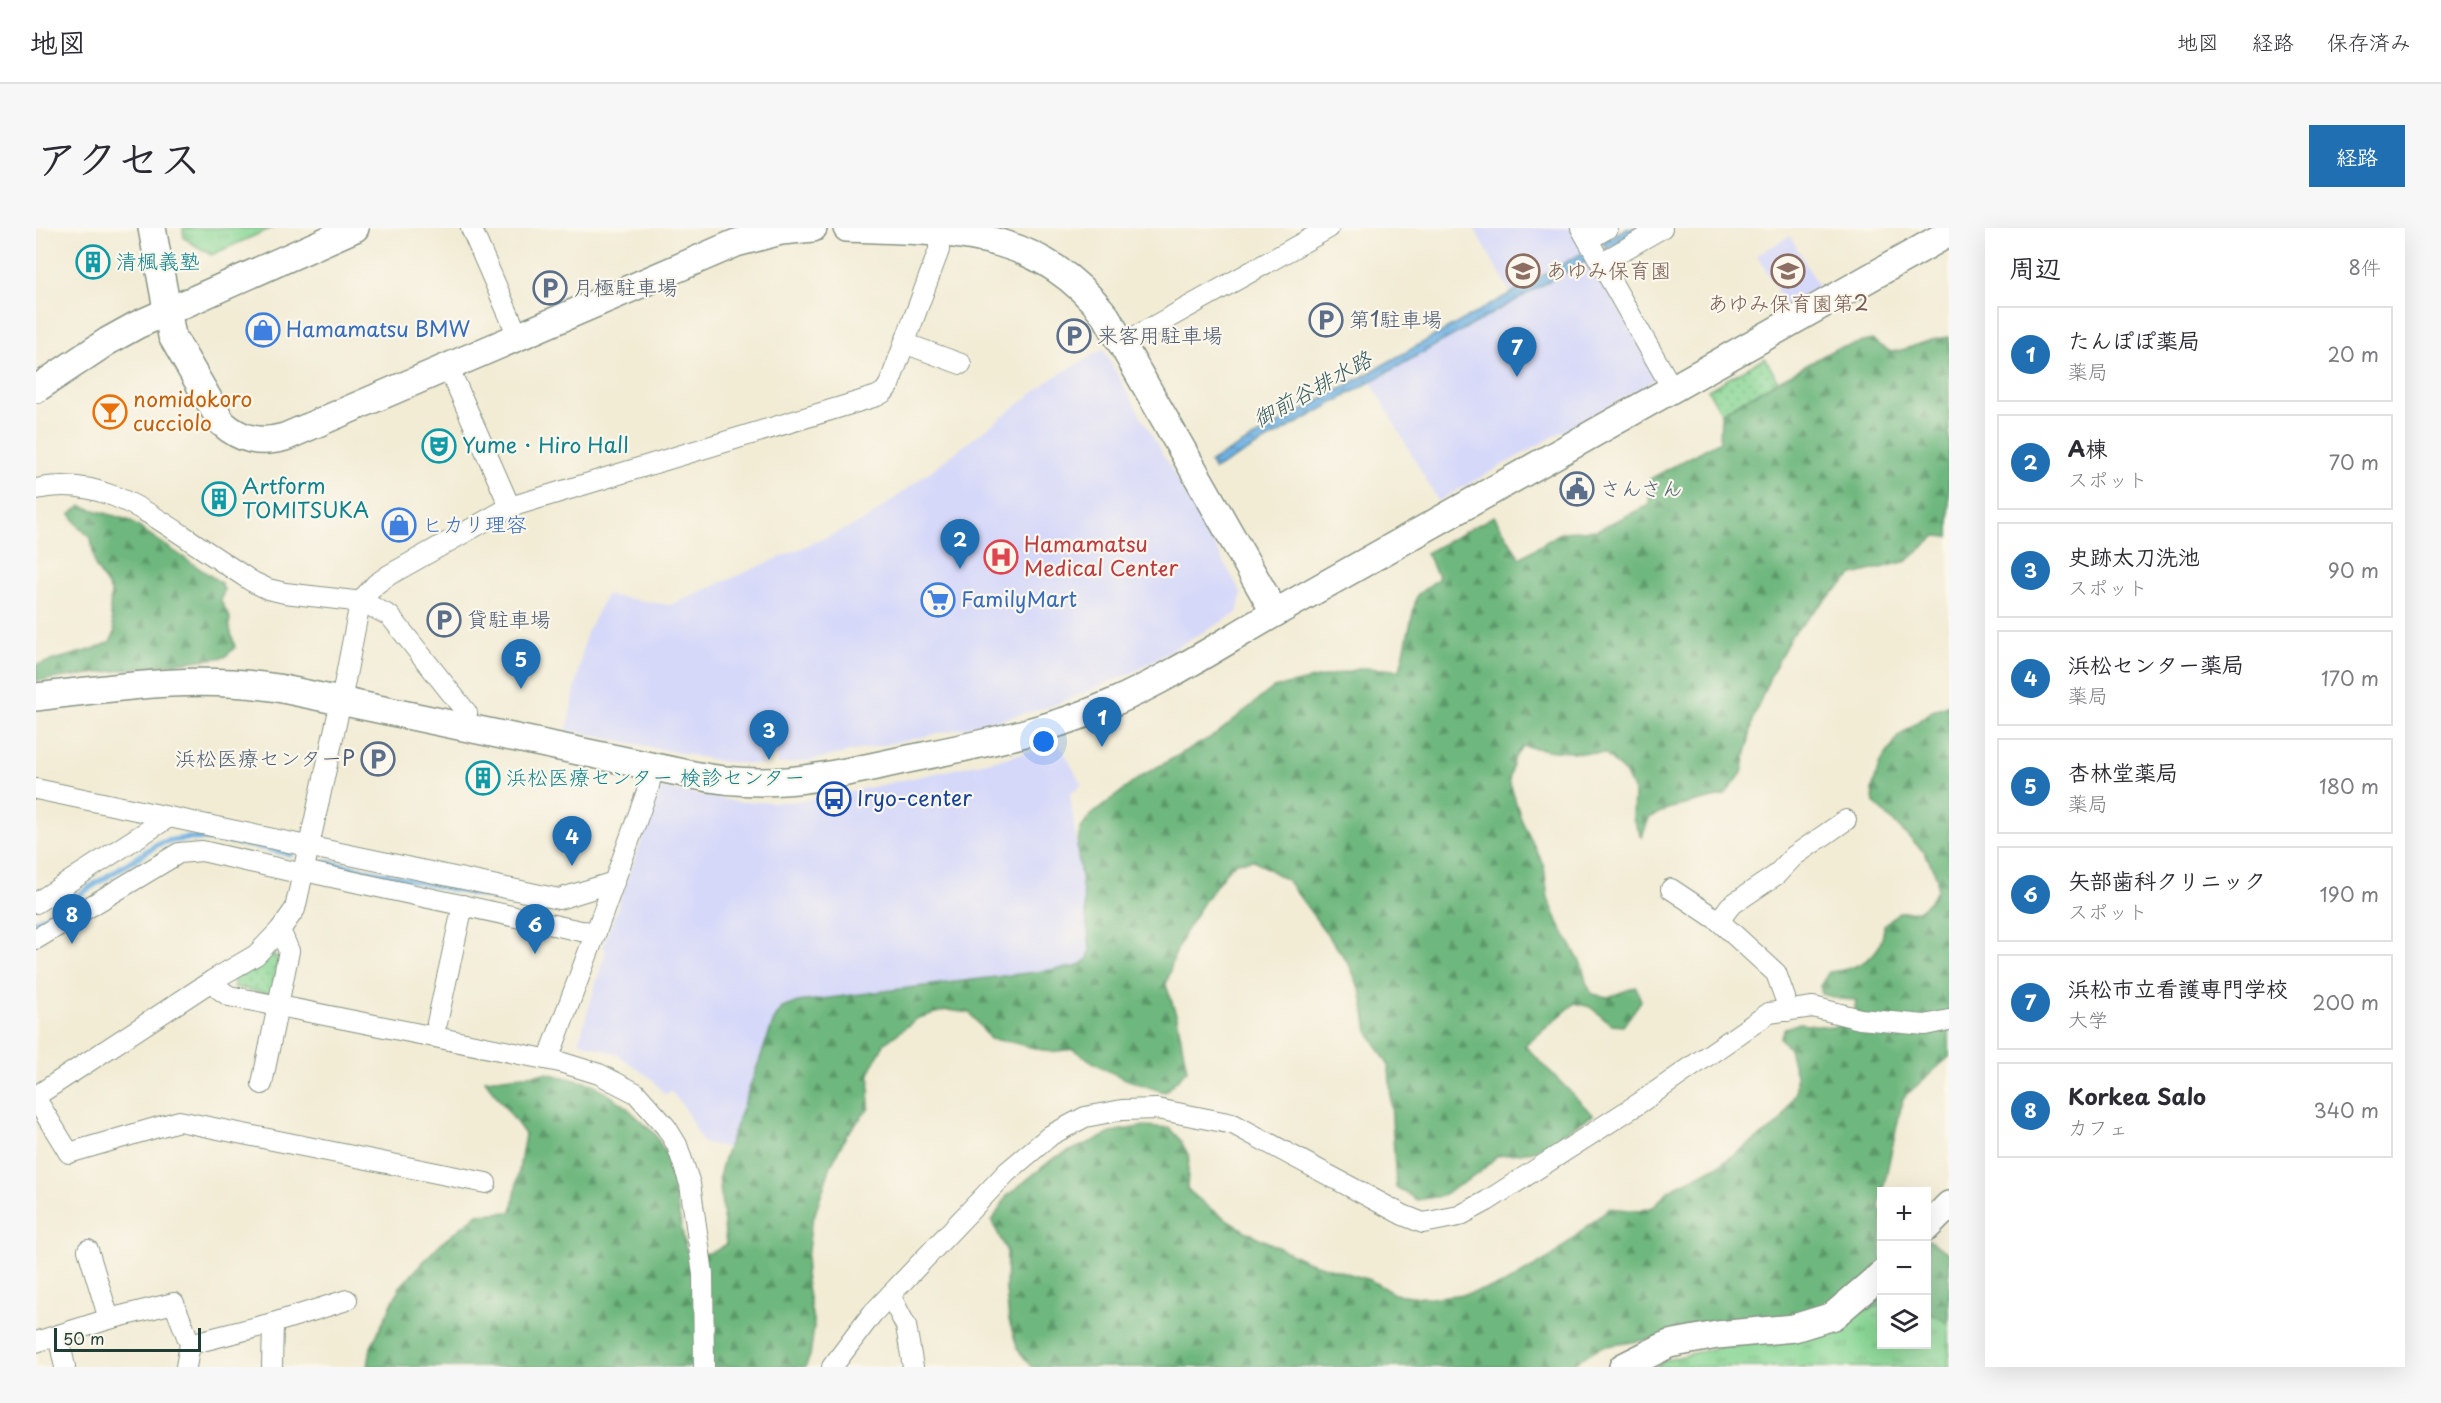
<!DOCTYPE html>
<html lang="ja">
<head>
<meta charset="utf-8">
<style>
	:root { --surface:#fff; --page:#f7f7f7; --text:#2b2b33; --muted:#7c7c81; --line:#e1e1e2; --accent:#1f6fb2 }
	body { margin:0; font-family:"Playpen Sans","Klee One",sans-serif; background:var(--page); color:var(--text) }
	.controls { position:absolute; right:18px; bottom:18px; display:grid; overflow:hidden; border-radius:0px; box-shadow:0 6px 24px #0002 }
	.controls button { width:54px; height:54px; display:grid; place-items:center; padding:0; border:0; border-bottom:2px solid var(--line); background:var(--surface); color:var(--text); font:30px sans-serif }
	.scale { position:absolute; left:18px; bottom:15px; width:147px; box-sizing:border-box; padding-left:6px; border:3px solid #1f3d34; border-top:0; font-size:16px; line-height:21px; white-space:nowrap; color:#1f3d34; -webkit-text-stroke:4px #fbf7ec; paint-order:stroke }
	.you { position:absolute; left:1008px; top:514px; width:21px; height:21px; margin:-15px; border:4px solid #fff; border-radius:50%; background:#1a73e8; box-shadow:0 0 0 9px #1a73e833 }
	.badge { display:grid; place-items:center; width:39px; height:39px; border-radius:50%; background:var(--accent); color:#fff; font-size:20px; font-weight:700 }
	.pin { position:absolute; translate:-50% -50px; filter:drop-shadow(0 2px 3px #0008) }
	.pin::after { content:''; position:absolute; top:32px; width:21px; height:18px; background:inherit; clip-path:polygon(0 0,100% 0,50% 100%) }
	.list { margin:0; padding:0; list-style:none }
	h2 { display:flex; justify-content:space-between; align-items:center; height:78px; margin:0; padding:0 24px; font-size:26px }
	h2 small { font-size:20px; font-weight:400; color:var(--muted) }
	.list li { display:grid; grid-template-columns:39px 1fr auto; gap:18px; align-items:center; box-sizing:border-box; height:96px; margin:0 12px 12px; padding:0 12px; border:2px solid var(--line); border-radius:0px }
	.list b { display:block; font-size:22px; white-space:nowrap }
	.list p { margin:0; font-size:20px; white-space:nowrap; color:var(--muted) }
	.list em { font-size:20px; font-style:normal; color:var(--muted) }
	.icon { flex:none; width:33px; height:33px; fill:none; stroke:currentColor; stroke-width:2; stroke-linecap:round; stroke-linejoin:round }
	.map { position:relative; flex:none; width:1913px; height:1139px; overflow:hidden; border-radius:0px }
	header { display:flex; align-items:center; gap:36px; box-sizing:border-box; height:84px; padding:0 30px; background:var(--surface); border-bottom:2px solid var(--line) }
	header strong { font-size:28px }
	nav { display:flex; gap:33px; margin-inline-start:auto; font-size:21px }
	.intro { display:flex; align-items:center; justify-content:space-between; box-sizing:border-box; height:144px; padding:0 36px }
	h1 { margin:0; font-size:42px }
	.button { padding:15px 27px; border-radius:0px; background:var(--accent); color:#fff; font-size:21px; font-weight:700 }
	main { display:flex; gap:36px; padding:0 36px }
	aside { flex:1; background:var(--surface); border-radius:0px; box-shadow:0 6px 24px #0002 }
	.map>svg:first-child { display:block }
	.built { fill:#d5d8f9 }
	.grass { fill:url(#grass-dots); stroke:#548a64; stroke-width:1.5 }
	.forest { fill:url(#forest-firs); stroke:#467a59; stroke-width:1.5 }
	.park { fill:url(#park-tufts); stroke:#548a64; stroke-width:1.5 }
	.water { fill:url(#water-ripples); stroke:#46768b; stroke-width:1.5 }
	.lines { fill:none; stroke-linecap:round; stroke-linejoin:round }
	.stream { stroke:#6db0e2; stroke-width:6 }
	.street-casing { stroke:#889484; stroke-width:22 }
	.secondary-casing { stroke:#889484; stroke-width:30 }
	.street { stroke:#fff; stroke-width:20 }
	.secondary { stroke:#fff; stroke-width:27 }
	.labels { text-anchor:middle; stroke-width:4.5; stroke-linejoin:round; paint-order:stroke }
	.culture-label { font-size:21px; fill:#0d838f; stroke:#fbf7ec; text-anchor:start }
	.education-label { font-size:21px; fill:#785e54; stroke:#fbf7ec; text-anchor:start }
	.service-label { font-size:21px; fill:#4e5e75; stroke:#fbf7ec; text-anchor:start }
	.shop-label { font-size:21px; fill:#366cbe; stroke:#fbf7ec; text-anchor:start }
	.food-label { font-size:21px; fill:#c56008; stroke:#fbf7ec; text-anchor:start }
	.health-label { font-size:21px; fill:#be3a42; stroke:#fbf7ec; text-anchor:start }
	.transit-label { font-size:21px; fill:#164399; stroke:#fbf7ec; text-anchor:start }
	.water-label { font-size:22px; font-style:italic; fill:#325a60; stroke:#fbf7ec }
</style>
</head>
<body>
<header>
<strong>地図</strong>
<nav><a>地図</a><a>経路</a><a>保存済み</a></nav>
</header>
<div class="intro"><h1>アクセス</h1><a class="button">経路</a></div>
<main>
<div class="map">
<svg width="1913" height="1139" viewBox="0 0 1913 1139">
	<defs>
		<pattern id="grass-dots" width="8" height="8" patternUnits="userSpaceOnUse" patternTransform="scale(1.5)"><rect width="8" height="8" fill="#88d694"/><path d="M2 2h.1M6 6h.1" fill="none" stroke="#6faf7a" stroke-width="1.8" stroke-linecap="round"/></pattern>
		<pattern id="forest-firs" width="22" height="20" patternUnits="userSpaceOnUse" patternTransform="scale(1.5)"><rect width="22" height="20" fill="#6eb77e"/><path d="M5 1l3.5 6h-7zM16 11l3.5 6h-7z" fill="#5a9668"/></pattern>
		<pattern id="park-tufts" width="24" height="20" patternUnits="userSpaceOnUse" patternTransform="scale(1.5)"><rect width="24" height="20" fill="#88d694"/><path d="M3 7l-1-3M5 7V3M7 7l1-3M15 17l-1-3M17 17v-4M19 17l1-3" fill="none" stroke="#6faf7a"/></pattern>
		<pattern id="water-ripples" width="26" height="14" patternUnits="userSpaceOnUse" patternTransform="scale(1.5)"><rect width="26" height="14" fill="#6db0e2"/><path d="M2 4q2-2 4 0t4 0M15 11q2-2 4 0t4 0" fill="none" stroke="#5990b8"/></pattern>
	</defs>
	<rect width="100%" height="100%" fill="#fbf7ec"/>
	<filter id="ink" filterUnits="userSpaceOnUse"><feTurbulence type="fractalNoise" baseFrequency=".0167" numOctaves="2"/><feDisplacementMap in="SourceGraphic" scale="12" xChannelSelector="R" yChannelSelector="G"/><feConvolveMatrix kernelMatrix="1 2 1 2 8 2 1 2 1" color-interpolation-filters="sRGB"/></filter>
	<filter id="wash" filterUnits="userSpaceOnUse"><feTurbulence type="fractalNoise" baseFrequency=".008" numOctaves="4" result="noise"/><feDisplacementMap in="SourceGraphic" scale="24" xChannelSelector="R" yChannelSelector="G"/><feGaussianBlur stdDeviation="1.35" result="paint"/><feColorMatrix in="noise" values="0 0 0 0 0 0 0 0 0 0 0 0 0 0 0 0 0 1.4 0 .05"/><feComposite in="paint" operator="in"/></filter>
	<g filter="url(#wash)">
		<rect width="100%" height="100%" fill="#f2ecd5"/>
		<!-- built -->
		<g class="built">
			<polygon points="1438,0 1536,0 1549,22 1474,64"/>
			<polygon points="1754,8 1783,59 1750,78 1721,27"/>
			<polygon points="1554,31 1619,145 1617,153 1402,273 1335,154"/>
			<polygon points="1067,121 1206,366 1201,385 1094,446 1015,478 960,493 772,533 741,536 740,528 726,528 726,537 683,533 531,502 550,406 570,367 634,377 830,292 1017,150"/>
			<polygon points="1023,515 1046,557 1034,565 1054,719 1054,728 1048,736 1039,739 762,774 746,780 738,793 692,920 666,914 648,879 635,863 629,867 616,851 582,827 543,813 570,722 566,720 625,560 702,574 753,574 779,571 969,530"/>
		</g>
		<!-- grass -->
		<g class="grass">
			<polygon points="1729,130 1742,153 1685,185 1672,162"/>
			<polygon points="233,723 242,730 235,766 198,759 197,749"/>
		</g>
		<!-- forest -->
		<g class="forest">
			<path d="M1913 109V309L1900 308 1871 333 1817 347 1788 373 1755 408 1734 449 1718 488 1706 545 1689 567 1631 581 1613 590 1606 609 1597 591 1598 564 1590 546 1569 526 1518 523 1486 518 1477 532 1473 552 1485 591 1508 638 1512 670 1523 696 1546 737 1550 754 1556 766 1572 769 1600 759 1605 773 1587 798 1576 797 1554 779 1539 775 1489 818 1557 887 1498 923 1461 928 1442 946 1405 968 1381 972 1360 959 1353 838 1332 803 1326 766 1313 736 1252 653 1218 632 1200 634 1189 645 1169 672 1149 704 1138 729 1130 757 1141 789 1151 842 1129 864C1093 854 1068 844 1038 821L1014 824 975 814 954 811 934 785 911 782 882 790 848 816 834 843 833 880 811 906 795 937 775 998 769 1047 778 1098 774 1128 769 1139H332L335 1119 364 1059 403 1017 442 986 476 984 489 906 449 852 510 845 557 856 587 876 618 905 631 928 650 1022C665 1029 678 1026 690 1016L683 949 688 930 738 792 746 780 762 774 1039 739C1050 735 1054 731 1054 719L1041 620 1044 602 1054 588 1107 547 1179 507 1237 460 1327 440 1364 442 1381 367 1403 350 1390 325 1458 288 1484 330 1526 304 1561 302 1613 277 1614 251 1684 213 1685 185 1799 121 1836 112 1855 124C1877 121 1888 111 1913 109Z"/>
			<polygon points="45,278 92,292 185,355 188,361 185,373 194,390 193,397 199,419 189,429 0,453 0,437 61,420 74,414 79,404 74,383 75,363 59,338 55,310 42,298 34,286"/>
			<path d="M1913 476V829L1867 870 1843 980 1846 982 1845 1103 1746 1091 1564 1119 1531 1139H996L982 1122 973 1092 970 1062 971 1024 956 993 971 968 1018 930 1080 903 1109 898 1133 900 1144 912 1153 928 1151 961 1175 981 1209 1003 1270 1033 1334 1052 1358 1066 1393 1070 1429 1066 1467 1057 1515 1029 1573 980 1604 983 1617 979 1633 962 1683 937 1744 895 1760 864V847L1753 821 1744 810 1749 800 1764 795 1796 799 1817 795 1820 772 1803 771 1786 766 1784 758 1793 744C1823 741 1847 729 1848 697L1863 684 1882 683 1894 673 1901 662V649L1889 625 1838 575 1836 562 1843 537 1862 509 1894 484Z"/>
			<polygon points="1890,1011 1913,1025 1913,1096 1891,1084"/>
		</g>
		<!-- park -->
		<g class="park">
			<polygon points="147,0 236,0 175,27 148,10"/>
			<polygon points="1845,1078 1846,1116 1890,1116 1891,1084 1913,1095 1913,1139 1619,1139 1631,1132"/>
		</g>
		<!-- water -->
		<g class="water">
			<polygon points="1591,0 1608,0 1571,21 1566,14"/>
			<polygon points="1548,24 1553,31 1178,242 1174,234"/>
		</g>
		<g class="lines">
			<!-- stream -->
			<g class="stream">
				<polyline points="289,634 469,672"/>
				<path d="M0 694 122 616C165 602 212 617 255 626"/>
			</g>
		</g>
	</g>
	<g filter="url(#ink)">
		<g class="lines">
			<!-- street casing -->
			<g class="street-casing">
				<g id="street">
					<polyline points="435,0 482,108"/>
					<polyline points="1545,0 1637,162"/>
					<polyline points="1552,12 1572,0"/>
					<polyline points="1565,35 1626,0"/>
					<polyline points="868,115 925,136"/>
					<polyline points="1086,116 1293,0"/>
					<polyline points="412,138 474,279"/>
					<path d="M0 261C57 248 103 278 148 308 171 324 194 339 217 354L232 361 249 365 327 374 354 388 431 485 428 499"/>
					<polyline points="0,561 523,671 578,654 613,558 617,539"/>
					<polyline points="268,643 545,703 560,704 578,654"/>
					<polyline points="1635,661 1683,693 1740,745 1749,770 1751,783"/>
					<polyline points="0,675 133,589"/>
					<polyline points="1683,693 1694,678 1740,647 1758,628 1810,592"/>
					<polyline points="0,711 143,625 166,623 267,646"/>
					<polyline points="177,752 220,727 244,702"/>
					<polyline points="401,795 427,677"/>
					<polyline points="516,821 560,704"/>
					<polyline points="226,856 253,723 244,702 259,681 305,473 323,380 330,367 340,356 353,347 474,279 841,168 848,164 853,157 903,22 903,3"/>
					<polyline points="0,868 177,752 183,761 193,768 524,834 563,846 600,865 630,899 641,917 654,956 667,1046 668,1139"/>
					<polyline points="0,871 33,925 143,893 450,955"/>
					<polyline points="52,1022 73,1091"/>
					<polyline points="854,1067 870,1098 877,1139"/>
					<polyline points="22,1107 29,1139"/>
					<polyline points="0,1114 73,1091 138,1075 154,1116 150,1139"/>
					<polyline points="154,1116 237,1095"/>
					<polyline points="236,1139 237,1095 311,1072"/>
					<polyline points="796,1139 836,1086 971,944 1015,907 1049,889 1086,882 1121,881 1197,896 1367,987 1387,995 1423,988 1451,973 1602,876 1733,785 1777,779 1824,791 1889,797 1913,792"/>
				</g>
			</g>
			<!-- secondary casing -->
			<g class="secondary-casing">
				<g id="secondary">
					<path d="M116 0 136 108 186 195C205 212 224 216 249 209L700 15 745 3 777 0"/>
					<path d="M811 0C919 4 1000 0 1070 88L1239 385"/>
					<polyline points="0,161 72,113 101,97 319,0"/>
					<path d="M0 469C84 459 158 447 242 460L657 547C733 563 788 549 863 533 935 518 1008 505 1076 475 1133 450 1185 416 1239 385L1913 5"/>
					<polyline points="1890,1000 1913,977"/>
					<polyline points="1587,1139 1633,1116 1681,1107 1758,1100 1797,1088 1846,1046"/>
				</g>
			</g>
			<!-- street -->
			<use href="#street" class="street"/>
			<!-- secondary -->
			<use href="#secondary" class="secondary"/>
		</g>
	</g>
	<!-- icons -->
	<defs>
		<g id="building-ring" transform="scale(1.725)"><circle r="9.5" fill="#fbf7ec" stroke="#0f9aa8" stroke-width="1.5"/><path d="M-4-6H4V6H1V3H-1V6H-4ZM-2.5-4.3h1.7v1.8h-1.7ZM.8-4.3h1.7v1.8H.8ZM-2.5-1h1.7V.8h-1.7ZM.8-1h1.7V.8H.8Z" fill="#0f9aa8"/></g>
		<g id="school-ring" transform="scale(1.725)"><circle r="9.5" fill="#fbf7ec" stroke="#8d6e63" stroke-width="1.5"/><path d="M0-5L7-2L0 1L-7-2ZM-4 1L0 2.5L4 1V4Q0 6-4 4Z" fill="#8d6e63"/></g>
		<g id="parking-ring" transform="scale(1.725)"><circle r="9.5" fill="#fbf7ec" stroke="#5c6f8a" stroke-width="1.5"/><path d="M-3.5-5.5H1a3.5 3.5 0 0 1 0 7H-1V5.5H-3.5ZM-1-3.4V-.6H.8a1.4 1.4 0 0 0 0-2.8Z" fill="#5c6f8a"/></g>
		<g id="shop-ring" transform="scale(1.725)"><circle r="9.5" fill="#fbf7ec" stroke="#3f7fe0" stroke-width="1.5"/><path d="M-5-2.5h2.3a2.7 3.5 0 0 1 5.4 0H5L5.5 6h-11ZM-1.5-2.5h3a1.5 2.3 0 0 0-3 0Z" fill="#3f7fe0"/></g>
		<g id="bar-ring" transform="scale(1.725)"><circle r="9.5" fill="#fbf7ec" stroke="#e8710a" stroke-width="1.5"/><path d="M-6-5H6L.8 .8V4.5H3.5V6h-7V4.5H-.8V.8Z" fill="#e8710a"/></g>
		<g id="theatre-ring" transform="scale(1.725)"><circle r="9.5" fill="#fbf7ec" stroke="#0f9aa8" stroke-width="1.5"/><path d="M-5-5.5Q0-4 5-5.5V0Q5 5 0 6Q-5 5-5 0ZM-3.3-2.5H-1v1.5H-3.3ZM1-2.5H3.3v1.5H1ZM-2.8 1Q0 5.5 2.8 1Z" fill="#0f9aa8"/></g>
		<g id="civic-ring" transform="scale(1.725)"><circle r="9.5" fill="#fbf7ec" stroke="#5c6f8a" stroke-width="1.5"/><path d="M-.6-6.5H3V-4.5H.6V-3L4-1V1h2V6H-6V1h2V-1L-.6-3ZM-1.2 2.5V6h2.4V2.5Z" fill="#5c6f8a"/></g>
		<g id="hospital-ring" transform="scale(1.725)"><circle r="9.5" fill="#fbf7ec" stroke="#e0444e" stroke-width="1.5"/><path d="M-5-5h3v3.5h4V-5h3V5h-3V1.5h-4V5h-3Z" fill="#e0444e"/></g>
		<g id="supermarket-ring" transform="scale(1.725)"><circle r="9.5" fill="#fbf7ec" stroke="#3f7fe0" stroke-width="1.5"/><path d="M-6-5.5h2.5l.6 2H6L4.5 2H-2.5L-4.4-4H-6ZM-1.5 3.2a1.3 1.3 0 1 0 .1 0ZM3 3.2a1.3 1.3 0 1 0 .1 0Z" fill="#3f7fe0"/></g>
		<g id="bus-ring" transform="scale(1.725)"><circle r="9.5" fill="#fbf7ec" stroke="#1a4fb4" stroke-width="1.5"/><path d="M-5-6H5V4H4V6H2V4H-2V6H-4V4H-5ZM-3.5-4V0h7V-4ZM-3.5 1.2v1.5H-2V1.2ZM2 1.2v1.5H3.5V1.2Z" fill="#1a4fb4"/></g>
	</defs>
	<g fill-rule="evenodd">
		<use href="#building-ring" x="57" y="34"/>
		<use href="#school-ring" x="1487" y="43"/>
		<use href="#school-ring" x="1752" y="43"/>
		<use href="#parking-ring" x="514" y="60"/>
		<use href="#parking-ring" x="1290" y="92"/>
		<use href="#shop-ring" x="227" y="102"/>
		<use href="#parking-ring" x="1038" y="108"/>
		<use href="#bar-ring" x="74" y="184"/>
		<use href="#theatre-ring" x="403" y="218"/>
		<use href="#civic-ring" x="1541" y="261"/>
		<use href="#building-ring" x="183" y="271"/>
		<use href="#shop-ring" x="363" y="297"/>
		<use href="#hospital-ring" x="965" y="329"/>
		<use href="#supermarket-ring" x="902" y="372"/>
		<use href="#parking-ring" x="408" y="392"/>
		<use href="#parking-ring" x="342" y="531"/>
		<use href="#building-ring" x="447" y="550"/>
		<use href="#bus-ring" x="798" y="571"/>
	</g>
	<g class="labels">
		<!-- culture labels -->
		<g class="culture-label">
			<text x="80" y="41">清楓義塾</text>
			<text x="426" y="225">Yume・Hiro Hall</text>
			<text x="206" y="266">Artform<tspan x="206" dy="24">TOMITSUKA</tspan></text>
			<text x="470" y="557">浜松医療センター 検診センター</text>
		</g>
		<!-- education labels -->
		<g class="education-label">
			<text x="1510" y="50">あゆみ保育園</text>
			<text x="1752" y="83" text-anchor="middle">あゆみ保育園第2</text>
		</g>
		<!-- service labels -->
		<g class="service-label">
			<text x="537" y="67">月極駐車場</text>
			<text x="1313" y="99">第1駐車場</text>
			<text x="1061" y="115">来客用駐車場</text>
			<text x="1564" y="268">さんさん</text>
			<text x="431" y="399">貸駐車場</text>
			<text x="319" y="538" text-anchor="end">浜松医療センターP</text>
		</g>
		<!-- shop labels -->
		<g class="shop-label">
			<text x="250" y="109">Hamamatsu BMW</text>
			<text x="386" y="304">ヒカリ理容</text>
			<text x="925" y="379">FamilyMart</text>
		</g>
		<!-- food labels -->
		<g class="food-label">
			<text x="97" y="179">nomidokoro<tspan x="97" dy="24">cucciolo</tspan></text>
		</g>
		<!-- health labels -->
		<g class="health-label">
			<text x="988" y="324">Hamamatsu<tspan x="988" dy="24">Medical Center</tspan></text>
		</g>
		<!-- transit labels -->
		<g class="transit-label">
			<text x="821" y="578">Iryo-center</text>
		</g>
		<!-- water labels -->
		<g class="water-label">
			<text transform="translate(1276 161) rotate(-29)" y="8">御前谷排水路</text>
		</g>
	</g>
</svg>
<div class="controls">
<button>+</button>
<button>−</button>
<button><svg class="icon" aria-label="layers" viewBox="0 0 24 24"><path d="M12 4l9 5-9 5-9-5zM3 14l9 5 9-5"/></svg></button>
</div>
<div class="scale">50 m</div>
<div class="you"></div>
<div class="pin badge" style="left:1066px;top:519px">1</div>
<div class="pin badge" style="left:924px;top:341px">2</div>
<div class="pin badge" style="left:733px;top:532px">3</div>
<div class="pin badge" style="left:536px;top:638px">4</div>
<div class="pin badge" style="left:485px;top:461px">5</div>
<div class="pin badge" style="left:499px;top:726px">6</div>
<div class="pin badge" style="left:1481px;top:149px">7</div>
<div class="pin badge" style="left:36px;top:716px">8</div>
</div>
<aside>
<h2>周辺<small>8件</small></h2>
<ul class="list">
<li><span class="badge">1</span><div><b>たんぽぽ薬局</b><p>薬局</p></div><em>20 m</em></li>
<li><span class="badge">2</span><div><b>A棟</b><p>スポット</p></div><em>70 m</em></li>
<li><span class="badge">3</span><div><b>史跡太刀洗池</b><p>スポット</p></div><em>90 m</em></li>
<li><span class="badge">4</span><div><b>浜松センター薬局</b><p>薬局</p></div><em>170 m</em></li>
<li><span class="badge">5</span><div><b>杏林堂薬局</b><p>薬局</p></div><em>180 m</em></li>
<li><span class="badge">6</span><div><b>矢部歯科クリニック</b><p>スポット</p></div><em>190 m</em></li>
<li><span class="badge">7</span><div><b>浜松市立看護専門学校</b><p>大学</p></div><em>200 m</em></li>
<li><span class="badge">8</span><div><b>Korkea Salo</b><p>カフェ</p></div><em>340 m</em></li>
</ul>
</aside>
</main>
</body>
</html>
